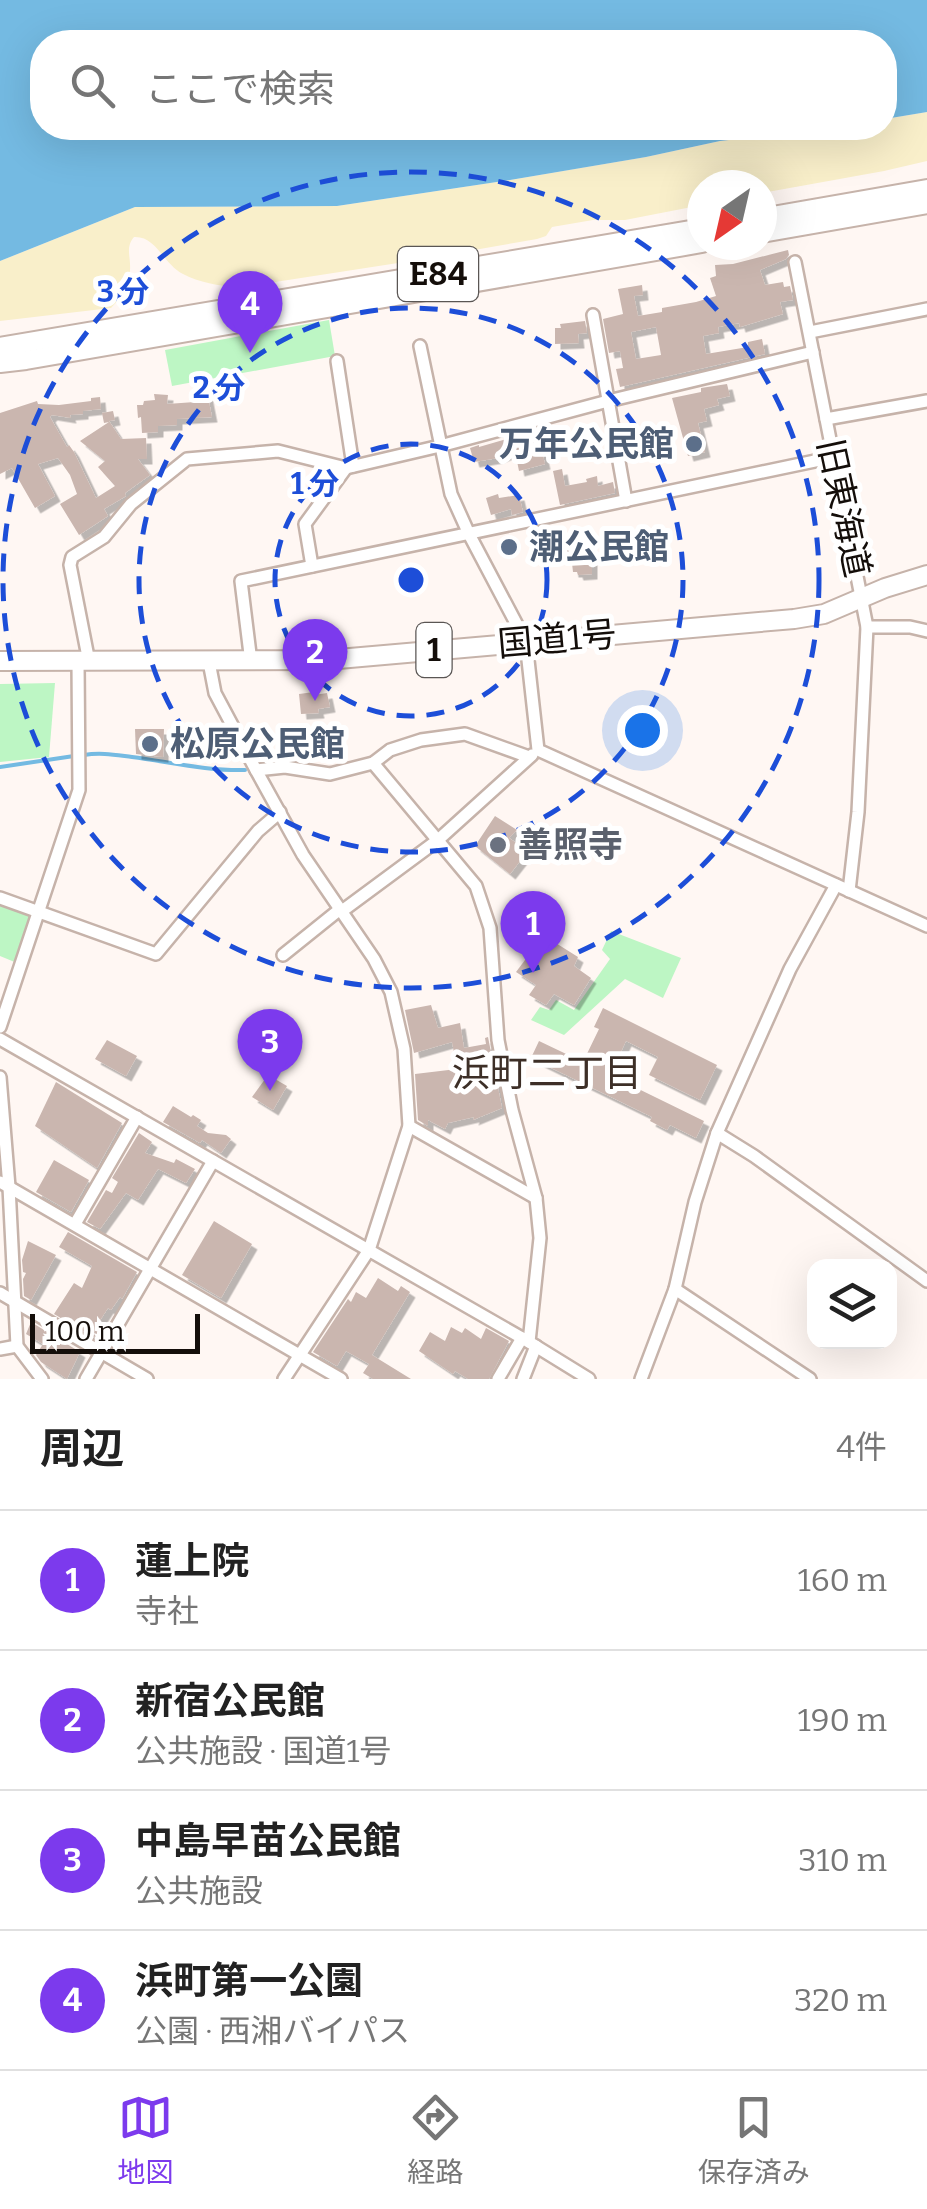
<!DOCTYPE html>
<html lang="ja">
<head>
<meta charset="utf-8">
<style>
	:root { --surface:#fff; --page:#f2f2f2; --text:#222; --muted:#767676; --line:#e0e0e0; --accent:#7c3aed }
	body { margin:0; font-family:Bitter,"Noto Sans JP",serif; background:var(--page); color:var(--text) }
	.controls { position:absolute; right:30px; bottom:30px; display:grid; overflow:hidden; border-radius:20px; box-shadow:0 10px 40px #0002 }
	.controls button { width:90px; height:90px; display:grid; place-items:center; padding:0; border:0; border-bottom:2px solid var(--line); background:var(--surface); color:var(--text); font:50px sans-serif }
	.compass { position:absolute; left:687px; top:170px; width:90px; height:90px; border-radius:50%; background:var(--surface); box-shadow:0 10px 40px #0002; rotate:214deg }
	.scale { position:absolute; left:30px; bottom:25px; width:170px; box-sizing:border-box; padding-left:10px; border:5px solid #140e0a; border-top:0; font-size:28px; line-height:35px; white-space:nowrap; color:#140e0a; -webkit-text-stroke:8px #fff; paint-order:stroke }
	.you { position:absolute; left:642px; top:730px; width:35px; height:35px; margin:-25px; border:8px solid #fff; border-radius:50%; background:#1a73e8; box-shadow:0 0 0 15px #1a73e833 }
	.badge { display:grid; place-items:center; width:65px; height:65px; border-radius:50%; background:var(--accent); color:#fff; font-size:32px; font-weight:700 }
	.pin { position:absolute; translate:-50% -82px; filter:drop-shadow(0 2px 5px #0008) }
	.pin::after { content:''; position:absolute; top:52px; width:35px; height:30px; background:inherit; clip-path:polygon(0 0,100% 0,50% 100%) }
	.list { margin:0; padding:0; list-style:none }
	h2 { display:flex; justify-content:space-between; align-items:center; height:130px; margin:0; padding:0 40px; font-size:42px }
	h2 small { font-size:32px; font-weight:400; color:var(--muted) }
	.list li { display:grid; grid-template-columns:65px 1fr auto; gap:30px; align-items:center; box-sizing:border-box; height:140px; padding:0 40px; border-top:2px solid var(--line) }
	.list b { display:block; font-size:38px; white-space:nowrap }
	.list p { margin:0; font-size:32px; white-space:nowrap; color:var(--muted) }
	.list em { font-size:32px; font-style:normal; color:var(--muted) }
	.icon { flex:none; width:55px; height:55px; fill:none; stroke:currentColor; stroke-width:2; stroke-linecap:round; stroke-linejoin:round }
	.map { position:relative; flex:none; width:927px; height:1379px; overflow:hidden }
	.search { position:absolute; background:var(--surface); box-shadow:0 10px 40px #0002; left:30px; right:30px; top:30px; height:110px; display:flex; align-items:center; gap:25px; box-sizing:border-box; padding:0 35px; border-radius:40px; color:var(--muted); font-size:38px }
	.sheet { height:690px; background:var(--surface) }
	nav { display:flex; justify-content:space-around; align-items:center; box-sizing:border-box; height:140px; border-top:2px solid var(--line); background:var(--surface); font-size:28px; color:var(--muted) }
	nav a { display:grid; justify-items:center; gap:5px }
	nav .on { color:var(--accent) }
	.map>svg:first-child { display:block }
	.green { fill:#bdf6c4 }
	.sand { fill:#f9efca }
	.water { fill:#74bae2 }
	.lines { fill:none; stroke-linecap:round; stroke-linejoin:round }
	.stream { stroke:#74bae2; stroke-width:4 }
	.building { fill:#cab6af; fill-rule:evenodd; filter:url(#shadow) }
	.minor-casing { stroke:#c6b3aa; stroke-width:16 }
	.highway-casing { stroke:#c6b3aa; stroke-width:22 }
	.minor { stroke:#fff; stroke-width:11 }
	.highway { stroke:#fff; stroke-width:18 }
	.ring { fill:none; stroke:#1d4ed8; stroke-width:5; stroke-dasharray:18 12 }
	.service-dot { fill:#5c6f8a; stroke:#fff; stroke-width:4 }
	.worship-dot { fill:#6b7280; stroke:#fff; stroke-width:4 }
	.labels { text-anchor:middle; stroke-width:10; stroke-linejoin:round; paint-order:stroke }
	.shield { fill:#fff; stroke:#5a5654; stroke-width:2.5 }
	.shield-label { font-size:32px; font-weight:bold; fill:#140e0a }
	.service-label { font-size:35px; font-weight:bold; fill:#4e5e75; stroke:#fff; text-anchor:start }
	.street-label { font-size:35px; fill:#140e0a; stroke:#fff }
	.worship-label { font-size:35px; font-weight:bold; fill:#5b616d; stroke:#fff; text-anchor:start }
	.neighbourhood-label { font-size:38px; fill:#3d2f27; stroke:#fff }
	.centre { fill:#1d4ed8; stroke:#fff; stroke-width:5 }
	.ring-label { font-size:30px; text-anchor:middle; font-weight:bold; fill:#1d4ed8; stroke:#fff; stroke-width:10; stroke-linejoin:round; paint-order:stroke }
</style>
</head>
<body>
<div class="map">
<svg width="927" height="1379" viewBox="0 0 927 1379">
	<defs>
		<filter id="shadow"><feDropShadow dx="5.5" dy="5.5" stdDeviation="0" flood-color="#0004"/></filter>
	</defs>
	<rect width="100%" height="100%" fill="#fff7f3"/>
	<!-- green -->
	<g class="green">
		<polygon points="329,320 335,356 172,386 165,350"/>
		<polygon points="55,683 49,757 0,762 0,684"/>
		<polygon points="0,902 34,912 17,963 0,956"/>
		<polygon points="611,931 681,958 663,998 625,979 564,1035 531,1020 540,1007 549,1010 556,1000 574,1010 610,959 602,950"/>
	</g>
	<!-- sand -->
	<path class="sand" d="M927 112V161L884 171 762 193V185H702V205L625 220H593L552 227 546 236 537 239 411 261 237 288C219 285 199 283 183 274 163 264 157 236 134 237 125 248 131 256 130 270 130 286 122 297 111 308L0 321V261L135 207 337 206 510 180 646 157 720 141 832 128H884L885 119Z"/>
	<!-- water -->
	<polygon class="water" points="0,0 927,0 927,112 885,119 884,42 42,42 42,128 832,128 720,141 646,157 510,180 337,206 135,207 0,261"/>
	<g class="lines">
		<!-- stream -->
		<g class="stream">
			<path d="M84 755C101 752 116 755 132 757 170 762 207 771 245 770"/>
			<polyline points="0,767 74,756"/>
		</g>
	</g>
	<!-- building -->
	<g class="building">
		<path d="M788 250 789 255 786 259 760 270 765 285 783 282 784 287 790 286 793 300 780 302 783 314 740 327 739 323 718 327 719 333 703 336 706 354 748 347V342L762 339 765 354 620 387 616 369 623 368 620 351 609 353 603 319 623 314 618 289 642 285 643 295 634 296 638 316 662 312V308L696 302 716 296 710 278 716 276 715 265 733 264ZM656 327 661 355 636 359 631 332Z"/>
		<polygon points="585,321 587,333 578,334 579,343 555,344 555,328 561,328 560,324"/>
		<polygon points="727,384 730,396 717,399 719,405 704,409 707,421 698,423 705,452 688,456 672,398 701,392 701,388"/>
		<polygon points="207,392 212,417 177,419 177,425 158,426 158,432 142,433 141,417 138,418 137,405 143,405 144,401 155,400 154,394 168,395 167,404 195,402 194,394"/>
		<polygon points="100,397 101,409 83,411 83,414 70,415 71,418 52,415 50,417 67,447 69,445 74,452 96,498 115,486 98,467 105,461 80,441 109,422 104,423 102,413 113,411 115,420 109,421 121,439 146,438 147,459 138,459 150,475 125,493 126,496 104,509 108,516 79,535 60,504 77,494 70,475 58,458 38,464 55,496 35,508 12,468 0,474 0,413 37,401 38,404 59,405 91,401 91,398"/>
		<polygon points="537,430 545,464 519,471 515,451 498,458 474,462 470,448 479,445 479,447"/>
		<polygon points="562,469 565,486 587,482 586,479 597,476 598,486 613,482 615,493 560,505 553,471"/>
		<polygon points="498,494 499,498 519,495 523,512 512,515 511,509 491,515 486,498"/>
		<polygon points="577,537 582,561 592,559 592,574 578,575 577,572 573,572 571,554 562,556 561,550 542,553 540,545"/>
		<polygon points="314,692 314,695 327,693 330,707 318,709 319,713 301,714 299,694"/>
		<polygon points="135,729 164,729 163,757 136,754"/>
		<polygon points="495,816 517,830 509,838 528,851 510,874 475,846"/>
		<polygon points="551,940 578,957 574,966 591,978 574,1005 554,994 546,1005 529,995 536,985 516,972 528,956 530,958"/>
		<polygon points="431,1005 438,1028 460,1023 464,1048 486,1044 485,1038 488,1037 502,1108 473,1120 474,1117 448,1123 445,1129 428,1120 428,1126 418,1120 415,1074 457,1069 452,1042 414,1053 405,1010"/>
		<polygon points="603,1008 717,1065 700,1100 649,1075 658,1057 626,1041 610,1075 704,1121 696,1138 670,1125 667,1130 650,1121 652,1117 531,1058 539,1041 583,1062 599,1029 594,1027"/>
		<polygon points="107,1040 137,1056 126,1076 95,1059"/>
		<polygon points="268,1075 287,1086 273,1110 252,1097"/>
		<polygon points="56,1082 122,1123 97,1168 35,1126"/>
		<polygon points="173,1106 191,1117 193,1115 201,1120 197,1126 208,1133 226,1135 231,1139 221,1153 202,1140 200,1143 163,1122"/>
		<polygon points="139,1133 152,1142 145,1153 174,1163 176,1159 195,1169 186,1183 158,1169 138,1200 126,1193 100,1229 87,1222 106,1190 112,1193 118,1182 112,1178"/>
		<polygon points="54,1160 89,1180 71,1212 36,1192"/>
		<polygon points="214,1221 252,1244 221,1298 182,1275"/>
		<polygon points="68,1232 137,1272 122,1299 120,1297 111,1310 108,1308 97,1325 105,1328 98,1340 54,1314 74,1283 82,1288 92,1266 59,1247"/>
		<polygon points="28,1241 56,1255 31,1300 24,1296 23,1279 26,1273 23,1272 22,1260"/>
		<polygon points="378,1278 398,1291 401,1286 410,1292 372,1355 411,1379 373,1379 363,1373 369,1364 346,1351 337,1366 313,1352 348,1299 351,1302 356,1292 366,1298"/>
		<polygon points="31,1322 80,1352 67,1379 41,1362 36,1355 43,1344 26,1334"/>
		<polygon points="451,1327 462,1333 465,1328 481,1339 486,1328 509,1341 489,1379 468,1379 455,1371 453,1374 419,1351 430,1332 445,1341"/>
	</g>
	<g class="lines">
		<!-- minor casing -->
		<g class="minor-casing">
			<g id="minor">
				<polyline points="795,262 867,627 858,812 849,891"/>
				<polyline points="593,315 626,501"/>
				<polyline points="810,332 927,309"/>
				<polyline points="420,346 451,494 469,534 526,642 538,750 927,926"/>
				<polyline points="337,361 353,466"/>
				<polyline points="826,419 927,401"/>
				<polyline points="312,566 305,524 346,468"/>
				<polyline points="867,627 910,627 927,631"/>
				<polyline points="89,662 70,565 72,557 104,537 131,504 187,459 278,451 346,468 440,446 608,401 813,352"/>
				<polyline points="209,662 215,693 256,770 303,855 374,959 391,992 404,1049 409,1126 369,1250 284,1379"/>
				<polyline points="251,662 241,581 834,457"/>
				<polyline points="373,763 476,886 490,928 498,1040 512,1110 536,1198 540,1238 529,1342"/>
				<polyline points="256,770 285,767 330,774 373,763 390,750 421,740 465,734 529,757"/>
				<polyline points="0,898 156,954 258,831 280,812"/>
				<polyline points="342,911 438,840 532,755"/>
				<polyline points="283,955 339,910"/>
				<polyline points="0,1027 79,790 78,661"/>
				<polyline points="0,1039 529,1342 589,1379"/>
				<polyline points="0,1077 9,1187 17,1346 42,1379"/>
				<polyline points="409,1126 536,1198"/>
				<polyline points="717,1133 754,1156 927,1281"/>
				<polyline points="0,1182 341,1379"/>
				<polyline points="75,1224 137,1117"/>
				<polyline points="675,1289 810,1379"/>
				<polyline points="0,1293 147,1379"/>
				<polyline points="0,1349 17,1346"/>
				<polyline points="86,1379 213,1161"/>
				<polyline points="498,1379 522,1338"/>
				<polyline points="523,1379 536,1346"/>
				<polyline points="641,1379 675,1289 695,1202 717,1133 790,969 836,885"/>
			</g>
		</g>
		<!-- highway casing -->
		<g class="highway-casing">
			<g id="highway">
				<polyline points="762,218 927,189"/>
				<polyline points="762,233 927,204"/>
				<polyline points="0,347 702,228"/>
				<polyline points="0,363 26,360 702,243"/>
				<polyline points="0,661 327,660 794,619 824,614 885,588 927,575"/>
			</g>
		</g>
		<!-- minor -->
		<use href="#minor" class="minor"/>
		<!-- highway -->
		<use href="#highway" class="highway"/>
	</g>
	<!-- distance rings -->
	<g class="ring">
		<circle cx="411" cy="580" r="136"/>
		<circle cx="411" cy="580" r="272"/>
		<circle cx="411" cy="580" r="408"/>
	</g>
	<!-- markers -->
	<g class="service-dot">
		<circle cx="694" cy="444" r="10"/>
		<circle cx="509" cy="547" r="10"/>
		<circle cx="150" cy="744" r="10"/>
	</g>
	<circle class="worship-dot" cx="498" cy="845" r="10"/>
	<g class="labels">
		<!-- shield labels -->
		<g class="shield">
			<rect x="398" y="247" width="80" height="54" rx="8"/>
			<rect x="416.5" y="623" width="35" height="54" rx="8"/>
		</g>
		<g class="shield-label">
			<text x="438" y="285">E84</text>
			<text x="434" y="661">1</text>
		</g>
		<!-- service labels -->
		<g class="service-label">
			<text x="674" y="456" text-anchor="end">万年公民館</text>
			<text x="529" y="559">潮公民館</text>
			<text x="170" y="756">松原公民館</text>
		</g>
		<!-- street labels -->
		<g class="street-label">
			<text transform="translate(844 508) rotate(78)" y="12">旧東海道</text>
			<text transform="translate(557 639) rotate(-5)" y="12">国道1号</text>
		</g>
		<!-- worship labels -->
		<g class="worship-label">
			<text x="518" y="857">善照寺</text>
		</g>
		<!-- neighbourhood labels -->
		<g class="neighbourhood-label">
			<text x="547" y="1086">浜町二丁目</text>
		</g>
	</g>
	<circle cx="411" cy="580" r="15" class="centre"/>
	<g class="ring-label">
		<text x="123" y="302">3 分</text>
		<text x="219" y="398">2 分</text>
		<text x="315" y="494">1 分</text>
	</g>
</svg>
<div class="controls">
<button><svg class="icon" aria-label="layers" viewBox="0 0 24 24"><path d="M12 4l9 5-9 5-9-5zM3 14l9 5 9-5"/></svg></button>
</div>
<svg class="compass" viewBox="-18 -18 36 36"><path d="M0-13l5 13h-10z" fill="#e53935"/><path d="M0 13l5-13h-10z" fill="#767676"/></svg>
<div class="scale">100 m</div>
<div class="you"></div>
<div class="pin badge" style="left:533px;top:973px">1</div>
<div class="pin badge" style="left:315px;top:701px">2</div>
<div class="pin badge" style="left:270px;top:1091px">3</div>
<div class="pin badge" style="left:250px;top:353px">4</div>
<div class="search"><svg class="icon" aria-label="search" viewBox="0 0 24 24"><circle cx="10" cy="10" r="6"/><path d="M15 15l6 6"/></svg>ここで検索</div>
</div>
<section class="sheet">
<h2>周辺<small>4件</small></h2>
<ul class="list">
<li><span class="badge">1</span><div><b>蓮上院</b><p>寺社</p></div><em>160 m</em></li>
<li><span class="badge">2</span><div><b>新宿公民館</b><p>公共施設 · 国道1号</p></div><em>190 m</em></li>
<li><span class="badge">3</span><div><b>中島早苗公民館</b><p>公共施設</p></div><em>310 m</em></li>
<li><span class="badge">4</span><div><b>浜町第一公園</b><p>公園 · 西湘バイパス</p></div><em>320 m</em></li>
</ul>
</section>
<nav>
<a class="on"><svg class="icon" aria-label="map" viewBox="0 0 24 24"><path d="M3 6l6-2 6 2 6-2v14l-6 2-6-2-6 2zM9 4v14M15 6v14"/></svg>地図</a>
<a><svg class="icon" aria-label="directions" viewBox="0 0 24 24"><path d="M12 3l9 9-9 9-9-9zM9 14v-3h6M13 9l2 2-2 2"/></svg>経路</a>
<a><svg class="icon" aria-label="saved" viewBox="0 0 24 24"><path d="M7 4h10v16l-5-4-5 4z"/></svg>保存済み</a>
</nav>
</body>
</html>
